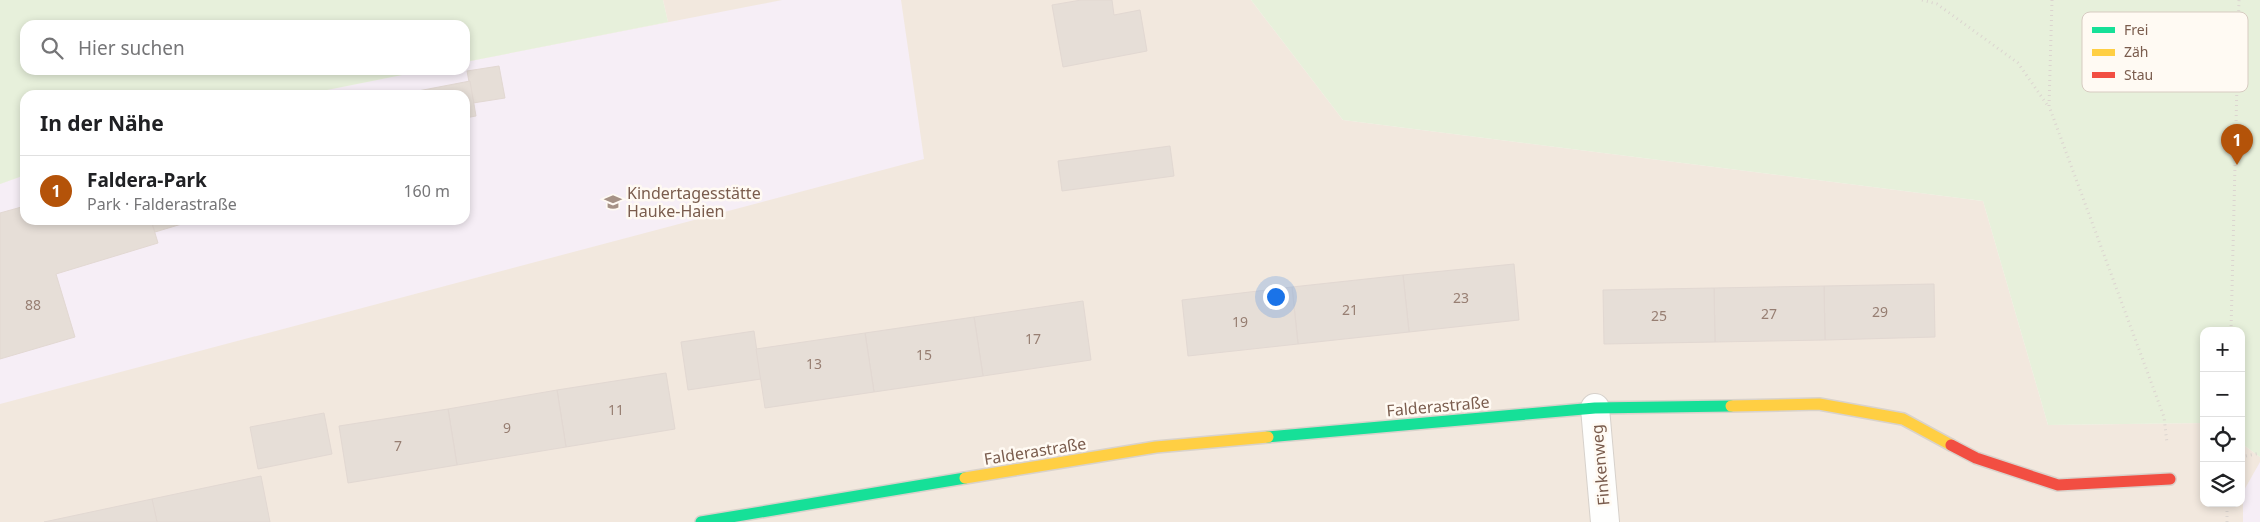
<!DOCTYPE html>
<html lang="de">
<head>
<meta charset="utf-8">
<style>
	:root { --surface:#fff; --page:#f2f2f2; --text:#202124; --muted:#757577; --line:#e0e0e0; --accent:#b45309 }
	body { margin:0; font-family:"Noto Sans",sans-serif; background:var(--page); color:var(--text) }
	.controls { position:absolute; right:15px; bottom:15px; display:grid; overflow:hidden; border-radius:10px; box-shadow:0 2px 8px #0003 }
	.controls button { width:45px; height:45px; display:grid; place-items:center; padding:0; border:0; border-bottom:1px solid var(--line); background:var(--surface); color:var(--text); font:25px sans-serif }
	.you { position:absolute; left:1275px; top:296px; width:18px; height:18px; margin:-12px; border:4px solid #fff; border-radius:50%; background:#1a73e8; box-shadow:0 0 0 8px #1a73e833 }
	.badge { display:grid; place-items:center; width:32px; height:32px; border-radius:50%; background:var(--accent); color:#fff; font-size:16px; font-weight:700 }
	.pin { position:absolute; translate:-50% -41px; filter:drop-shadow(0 1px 2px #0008) }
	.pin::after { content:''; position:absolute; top:26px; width:18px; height:15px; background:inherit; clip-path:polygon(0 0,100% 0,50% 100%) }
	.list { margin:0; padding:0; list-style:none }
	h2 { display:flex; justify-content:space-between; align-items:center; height:65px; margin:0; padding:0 20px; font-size:21px }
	h2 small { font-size:16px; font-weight:400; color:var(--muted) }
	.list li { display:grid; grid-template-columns:32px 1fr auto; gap:15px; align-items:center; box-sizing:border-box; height:70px; padding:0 20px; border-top:1px solid var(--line) }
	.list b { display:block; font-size:19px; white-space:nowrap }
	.list p { margin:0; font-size:16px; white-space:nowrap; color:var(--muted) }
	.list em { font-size:16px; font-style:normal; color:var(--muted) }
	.icon { flex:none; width:28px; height:28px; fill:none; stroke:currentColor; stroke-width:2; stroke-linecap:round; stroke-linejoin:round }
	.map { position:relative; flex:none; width:2260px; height:522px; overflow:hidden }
	.search { position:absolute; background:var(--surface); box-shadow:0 2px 8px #0003; left:20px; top:20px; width:450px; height:55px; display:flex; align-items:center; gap:12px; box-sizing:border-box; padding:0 18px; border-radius:15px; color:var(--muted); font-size:19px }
	.panel { position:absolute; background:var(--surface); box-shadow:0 2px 8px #0003; left:20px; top:90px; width:450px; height:135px; border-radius:15px }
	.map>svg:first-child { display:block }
	.residential { fill:#f2e8de }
	.education { fill:#f6eef6 }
	.green { fill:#e7f0db }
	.building { fill:#e6ded7; stroke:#e2d8d2 }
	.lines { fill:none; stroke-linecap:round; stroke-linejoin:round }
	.street-casing { stroke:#d7d1cb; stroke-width:30 }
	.fast-casing { stroke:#d9d2cb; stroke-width:14 }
	.slow-casing { stroke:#d9d2cb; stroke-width:14 }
	.jam-casing { stroke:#d9d2cb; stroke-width:14 }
	.path { stroke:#dcd5d0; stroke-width:3; stroke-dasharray:1 4; stroke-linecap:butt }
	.street { stroke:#fefefd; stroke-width:28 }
	.fast { stroke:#16e098; stroke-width:11 }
	.slow { stroke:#ffcf43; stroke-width:11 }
	.jam { stroke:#f24e42; stroke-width:11 }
	.labels { text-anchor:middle; stroke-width:5; stroke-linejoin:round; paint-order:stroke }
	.number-label { font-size:14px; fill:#977e72 }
	.poi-label { font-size:16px; fill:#7a5c4d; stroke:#fffaf3; text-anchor:start }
	.street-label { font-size:16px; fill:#7a5c4d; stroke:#fffaf3 }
	.key { fill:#fffaf3; stroke:#d7cbc1; stroke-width:1 }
	.key-label { font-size:14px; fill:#7a5c4d }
</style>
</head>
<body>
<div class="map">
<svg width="2260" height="522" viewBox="0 0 2260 522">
	<rect width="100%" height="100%" fill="#f9f5f0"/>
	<!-- residential -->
	<polygon class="residential" points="663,0 1251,0 1343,120 1983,201 2048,425 2204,423 2204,503 2241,503 2241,443 2260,457 2260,522 0,522 0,184 25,175 25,220 465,220 465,95 302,95 465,70 465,62 668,22"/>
	<!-- education -->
	<g class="education">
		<polygon points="782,0 901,0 924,159 0,404 0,184 25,175 25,220 465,220 465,95 302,95 427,70 465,70 465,62"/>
		<polygon points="2260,462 2260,522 2243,522 2243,492"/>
	</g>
	<!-- green -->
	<g class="green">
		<polygon points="0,0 663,0 668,22 465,62 465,25 25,25 25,70 427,70 302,95 25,95 25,175 0,184"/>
		<polygon points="1251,0 2260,0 2260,457 2241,443 2241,331 2204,331 2204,423 2048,425 1983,201 1343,120"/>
	</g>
	<!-- building -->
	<g class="building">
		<polygon points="1081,0 1112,0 1114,15 1140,10 1147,51 1063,67 1052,5"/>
		<polygon points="499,66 505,98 473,103 467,71"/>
		<polygon points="470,81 476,116 465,118 465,95 419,95 418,91"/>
		<polygon points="1170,146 1174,176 1062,191 1058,161"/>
		<polygon points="25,206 25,220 151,220 158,243 56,274 75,337 0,359 0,213"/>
		<polygon points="151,220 195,220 155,232"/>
		<polygon points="1514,264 1519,320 1409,332 1403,275"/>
		<polygon points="1403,275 1409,332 1298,344 1292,287"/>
		<polygon points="1934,284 1935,337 1825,340 1824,286"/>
		<polygon points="1824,286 1825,340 1715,342 1714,288"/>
		<polygon points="1292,287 1298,344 1188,356 1182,300"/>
		<polygon points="1714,288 1715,342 1604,344 1603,290"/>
		<polygon points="1083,301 1091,360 983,376 974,317"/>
		<polygon points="974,317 983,376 874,392 865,333"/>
		<polygon points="754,331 761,379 688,390 681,342"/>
		<polygon points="865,333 874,392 765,408 756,349"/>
		<polygon points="666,373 675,429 566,447 557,390"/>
		<polygon points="557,390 566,447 457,465 448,409"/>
		<polygon points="448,409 457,465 348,483 339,426"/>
		<polygon points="324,413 332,454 258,469 250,427"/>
		<polygon points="261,476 270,522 157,522 152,499"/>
		<polygon points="152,499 157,522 44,522"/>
	</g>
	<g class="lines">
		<!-- street casing -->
		<g class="street-casing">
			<polyline id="street" points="1595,408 1605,522"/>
		</g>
		<!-- fast casing -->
		<g class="fast-casing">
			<g id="fast">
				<polyline points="1268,437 1595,408 1731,406"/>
				<polyline points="701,522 965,478"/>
			</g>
		</g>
		<!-- slow casing -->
		<g class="slow-casing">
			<g id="slow">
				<polyline points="1731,406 1819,404 1903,419 1951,445"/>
				<polyline points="965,478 1156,447 1268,437"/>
			</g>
		</g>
		<!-- jam casing -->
		<g class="jam-casing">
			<polyline id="jam" points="1951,445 1976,458 2058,485 2170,479"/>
		</g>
		<!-- path -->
		<g class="path">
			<polyline points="1922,0 1937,4 2018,63 2048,106"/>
			<polyline points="2052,0 2049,106 2164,417 2167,443"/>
			<polyline points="2231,331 2239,0"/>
			<polyline points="2241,457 2260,453"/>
			<polyline points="2227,522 2227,503"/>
		</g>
		<!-- street -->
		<use href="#street" class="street"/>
		<!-- fast -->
		<use href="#fast" class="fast"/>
		<!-- slow -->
		<use href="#slow" class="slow"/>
		<!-- jam -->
		<use href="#jam" class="jam"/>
	</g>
	<!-- icons -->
	<defs>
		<g id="school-bare" transform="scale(1.35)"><path d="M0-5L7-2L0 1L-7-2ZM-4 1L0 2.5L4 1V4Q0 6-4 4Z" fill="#a69286" stroke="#fffaf3" stroke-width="2.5" paint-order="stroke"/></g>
	</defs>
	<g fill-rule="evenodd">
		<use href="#school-bare" x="613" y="202"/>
	</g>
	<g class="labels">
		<!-- number labels -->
		<g class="number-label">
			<text x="1461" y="303">23</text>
			<text x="33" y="310">88</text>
			<text x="1350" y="315">21</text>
			<text x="1880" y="317">29</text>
			<text x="1769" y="319">27</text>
			<text x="1659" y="321">25</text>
			<text x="1240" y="327">19</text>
			<text x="1033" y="344">17</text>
			<text x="924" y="360">15</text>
			<text x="814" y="369">13</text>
			<text x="616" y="415">11</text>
			<text x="507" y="433">9</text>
			<text x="398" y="451">7</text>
		</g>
		<!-- poi labels -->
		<g class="poi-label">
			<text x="627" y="199">Kindertagesstätte<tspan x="627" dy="18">Hauke-Haien</tspan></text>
		</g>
		<!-- street labels -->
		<g class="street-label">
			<text transform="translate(1438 406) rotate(-5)" y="6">Falderastraße</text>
			<text transform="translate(1035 451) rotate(-9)" y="6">Falderastraße</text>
			<text transform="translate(1600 465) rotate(-95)" y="6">Finkenweg</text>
		</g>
	</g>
	<!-- legend -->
	<rect x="2082" y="12" width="166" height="80" rx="8" class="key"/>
	<rect x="2092" y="27" width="23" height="6" fill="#16e098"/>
	<rect x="2092" y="49" width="23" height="7" fill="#ffcf43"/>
	<rect x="2092" y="72" width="23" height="6" fill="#f24e42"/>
	<g class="key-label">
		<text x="2124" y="35">Frei</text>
		<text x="2124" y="57">Zäh</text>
		<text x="2124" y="80">Stau</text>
	</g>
</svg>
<div class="controls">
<button>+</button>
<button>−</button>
<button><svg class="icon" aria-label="locate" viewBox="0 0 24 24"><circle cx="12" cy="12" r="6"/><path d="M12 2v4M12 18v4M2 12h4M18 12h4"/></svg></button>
<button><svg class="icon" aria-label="layers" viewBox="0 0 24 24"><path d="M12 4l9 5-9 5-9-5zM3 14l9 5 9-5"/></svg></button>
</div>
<div class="you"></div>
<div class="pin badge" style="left:2237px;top:165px">1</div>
<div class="search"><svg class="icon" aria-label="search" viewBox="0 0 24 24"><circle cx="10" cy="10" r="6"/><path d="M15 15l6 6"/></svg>Hier suchen</div>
<section class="panel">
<h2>In der Nähe<small></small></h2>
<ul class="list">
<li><span class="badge">1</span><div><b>Faldera-Park</b><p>Park · Falderastraße</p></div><em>160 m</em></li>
</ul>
</section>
</div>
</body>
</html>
